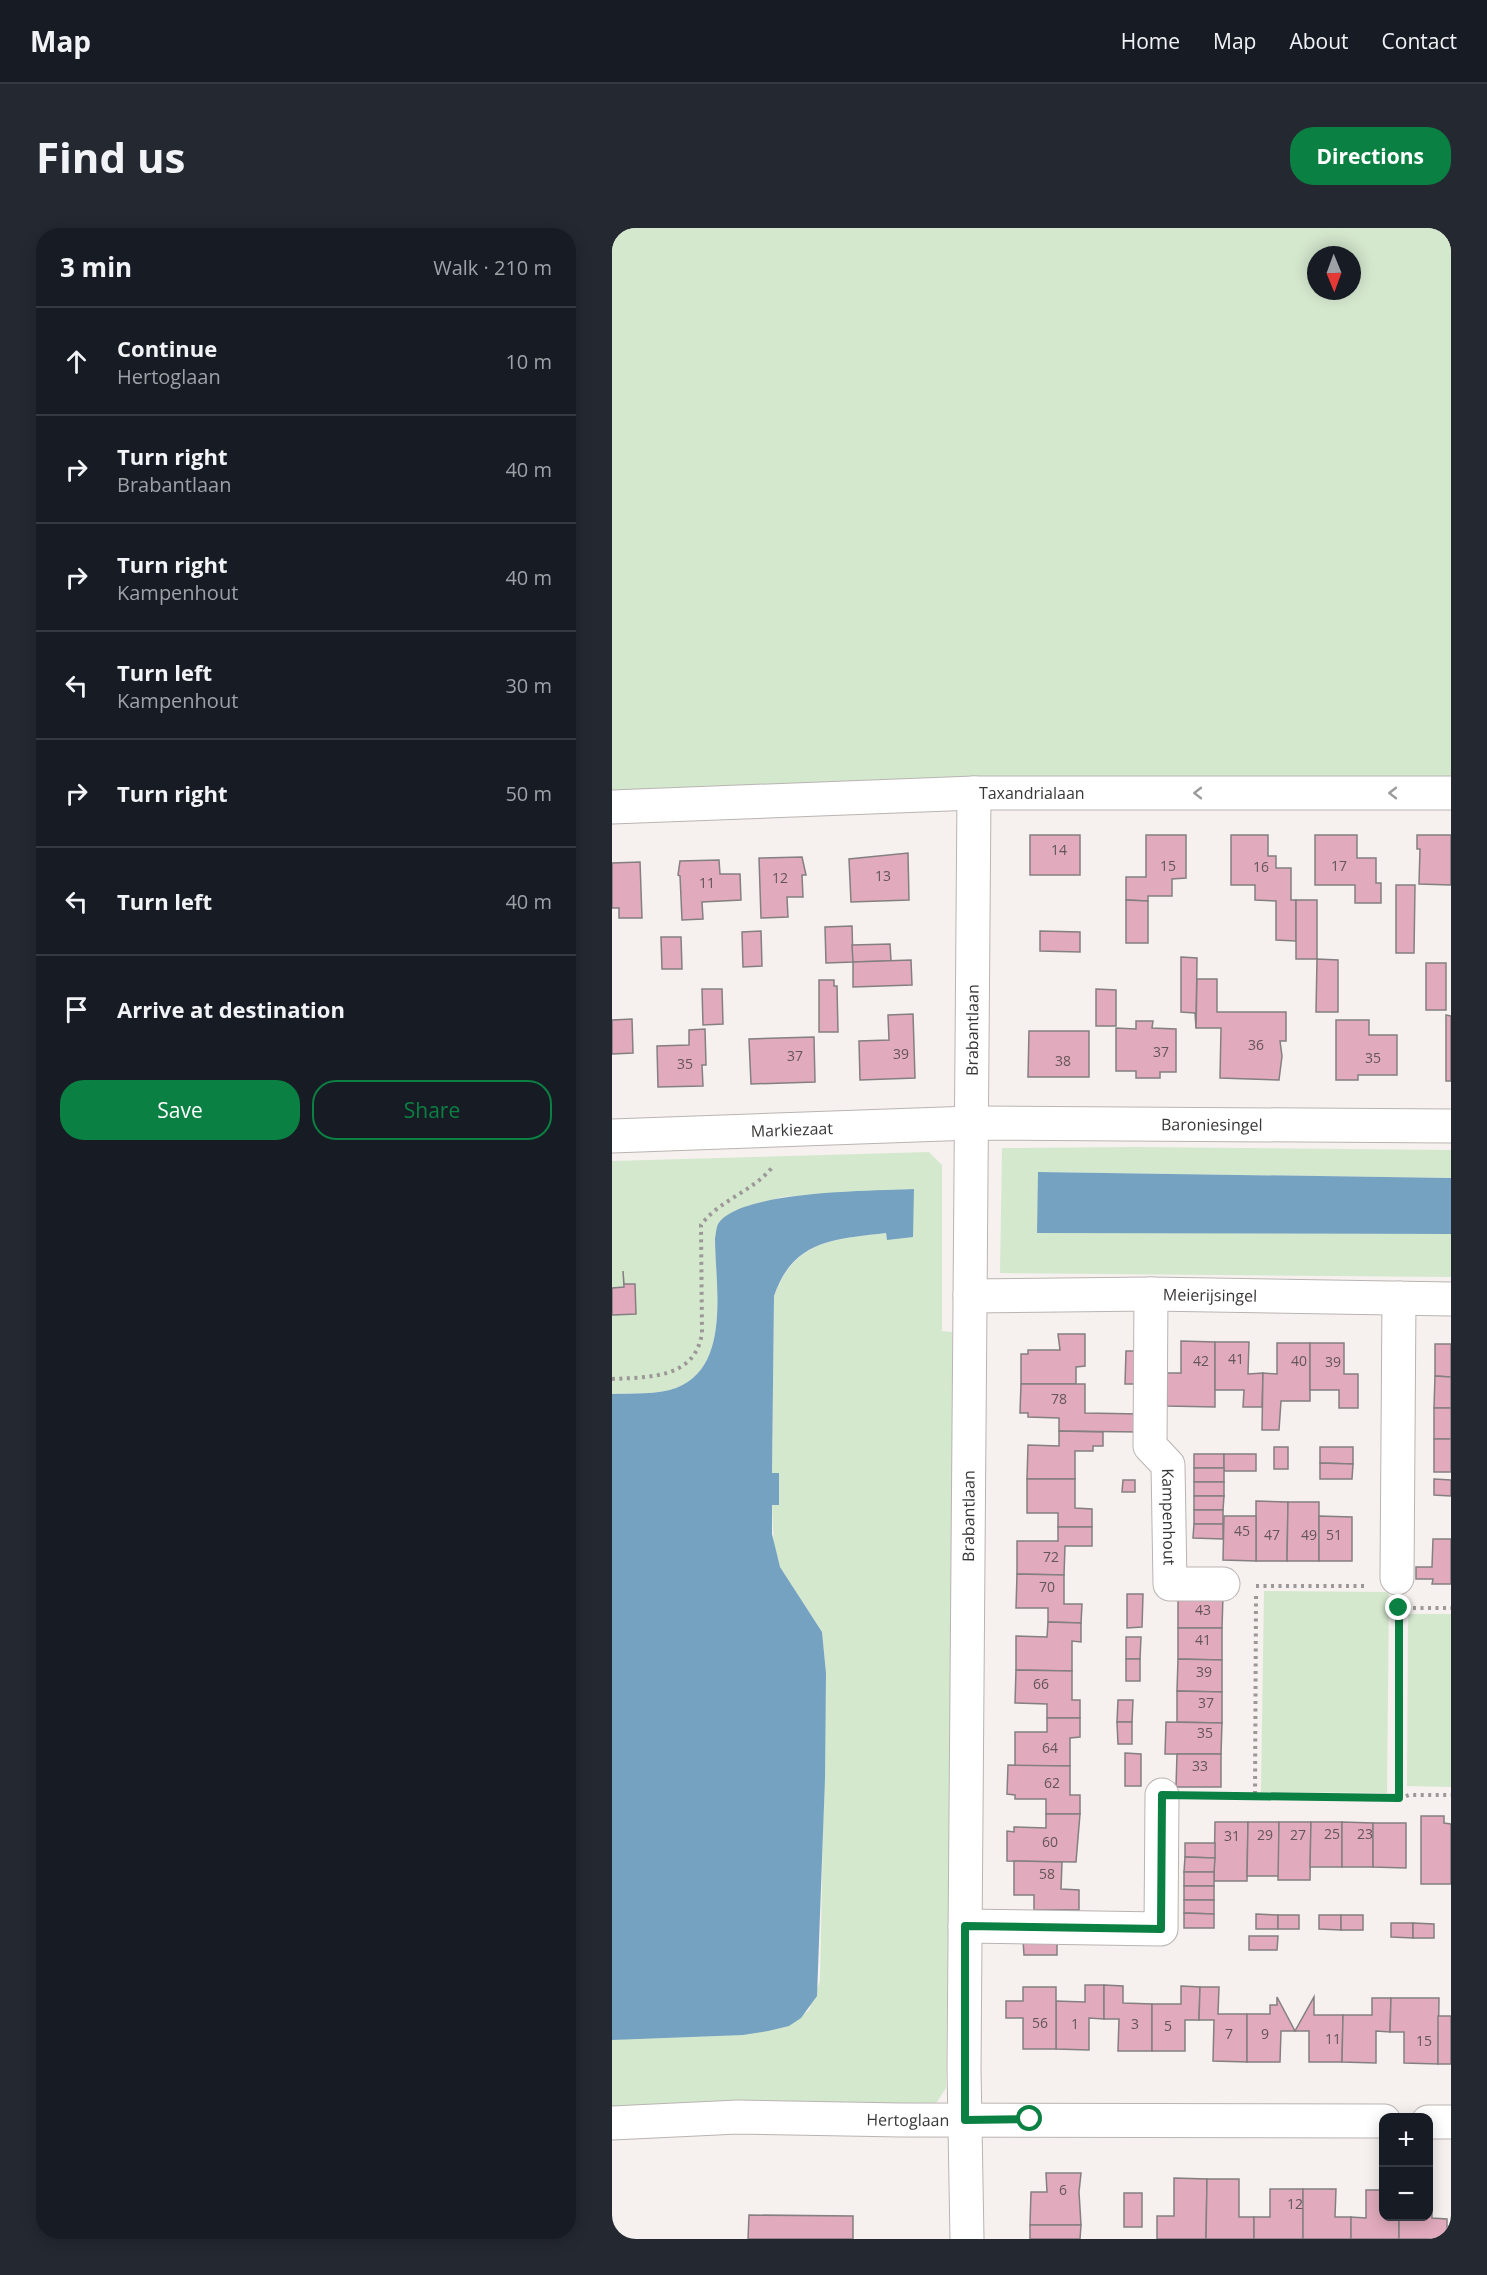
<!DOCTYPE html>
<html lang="en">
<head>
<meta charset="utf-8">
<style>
	:root { --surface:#171b24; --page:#242831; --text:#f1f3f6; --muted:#9ea1a6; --line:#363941; --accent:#0b8043 }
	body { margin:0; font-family:"Open Sans",sans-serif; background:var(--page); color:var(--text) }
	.controls { position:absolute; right:18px; bottom:18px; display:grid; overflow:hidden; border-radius:12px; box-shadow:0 3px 15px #0003 }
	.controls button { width:54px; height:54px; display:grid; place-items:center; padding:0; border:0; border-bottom:2px solid var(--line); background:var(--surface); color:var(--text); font:30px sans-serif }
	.compass { position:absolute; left:695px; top:18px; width:54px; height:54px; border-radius:50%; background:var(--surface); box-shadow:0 3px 15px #0003; rotate:179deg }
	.stop { position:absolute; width:18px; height:18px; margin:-14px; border:4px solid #0b8043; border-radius:50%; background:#fff }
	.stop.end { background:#0b8043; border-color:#fff; box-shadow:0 2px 6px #0008 }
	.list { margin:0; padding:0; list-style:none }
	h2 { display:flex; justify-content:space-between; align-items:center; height:78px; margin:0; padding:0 24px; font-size:26px }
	h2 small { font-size:20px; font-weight:400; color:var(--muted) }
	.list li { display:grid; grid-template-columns:39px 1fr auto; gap:18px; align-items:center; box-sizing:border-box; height:108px; padding:0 24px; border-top:2px solid var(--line) }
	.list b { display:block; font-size:22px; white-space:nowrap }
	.list p { margin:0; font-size:20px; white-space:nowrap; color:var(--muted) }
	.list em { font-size:20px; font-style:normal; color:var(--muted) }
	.actions { display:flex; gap:12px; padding:18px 24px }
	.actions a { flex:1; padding:14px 0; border:2px solid var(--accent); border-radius:24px; text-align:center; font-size:21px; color:var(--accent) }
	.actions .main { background:var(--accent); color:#fff }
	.icon { flex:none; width:33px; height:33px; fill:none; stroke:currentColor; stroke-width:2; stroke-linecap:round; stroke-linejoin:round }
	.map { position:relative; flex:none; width:839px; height:2011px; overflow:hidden; border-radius:24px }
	header { display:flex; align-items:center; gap:36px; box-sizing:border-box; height:84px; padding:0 30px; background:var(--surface); border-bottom:2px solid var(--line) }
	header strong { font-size:28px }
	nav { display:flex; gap:33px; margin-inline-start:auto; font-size:21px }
	.intro { display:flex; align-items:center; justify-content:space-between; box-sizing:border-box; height:144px; padding:0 36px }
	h1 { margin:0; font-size:42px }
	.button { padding:15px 27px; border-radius:24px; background:var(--accent); color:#fff; font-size:21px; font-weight:700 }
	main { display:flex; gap:36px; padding:0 36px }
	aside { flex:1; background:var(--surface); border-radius:24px; box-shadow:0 3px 15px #0003 }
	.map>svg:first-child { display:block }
	.green { fill:#d4e8ce; fill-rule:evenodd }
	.water { fill:#75a2c1 }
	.building { fill:#e1abbd; stroke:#847f81; stroke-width:1.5 }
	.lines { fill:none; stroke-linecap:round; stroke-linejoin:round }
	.minor-casing { stroke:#b9b4b2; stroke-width:35 }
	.path { stroke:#9c9897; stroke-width:4; stroke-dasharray:3 4.5; stroke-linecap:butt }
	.minor { stroke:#fff; stroke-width:33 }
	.oneway { stroke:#9c9c9b }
	.route { stroke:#0b8043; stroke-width:8 }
	.labels { text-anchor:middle; stroke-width:6; stroke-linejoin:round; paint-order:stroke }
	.number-label { font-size:14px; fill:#645558 }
	.street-label { font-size:16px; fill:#3a3837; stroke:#fff }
</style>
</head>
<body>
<header>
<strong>Map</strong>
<nav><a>Home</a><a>Map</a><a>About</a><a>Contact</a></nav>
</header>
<div class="intro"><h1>Find us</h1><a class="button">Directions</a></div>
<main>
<aside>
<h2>3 min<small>Walk · 210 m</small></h2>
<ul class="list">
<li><svg class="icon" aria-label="ahead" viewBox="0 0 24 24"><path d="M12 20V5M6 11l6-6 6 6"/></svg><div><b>Continue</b><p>Hertoglaan</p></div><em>10 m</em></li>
<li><svg class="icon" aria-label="right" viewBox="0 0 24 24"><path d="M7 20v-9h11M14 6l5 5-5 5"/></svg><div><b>Turn right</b><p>Brabantlaan</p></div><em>40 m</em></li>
<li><svg class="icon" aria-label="right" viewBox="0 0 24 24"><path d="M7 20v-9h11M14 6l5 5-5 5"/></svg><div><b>Turn right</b><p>Kampenhout</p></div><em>40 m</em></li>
<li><svg class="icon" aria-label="left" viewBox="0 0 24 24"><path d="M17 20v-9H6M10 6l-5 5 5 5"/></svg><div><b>Turn left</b><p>Kampenhout</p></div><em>30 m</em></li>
<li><svg class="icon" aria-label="right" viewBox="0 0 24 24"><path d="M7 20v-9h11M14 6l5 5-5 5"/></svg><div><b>Turn right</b></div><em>50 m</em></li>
<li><svg class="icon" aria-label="left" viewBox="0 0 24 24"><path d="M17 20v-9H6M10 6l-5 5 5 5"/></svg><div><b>Turn left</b></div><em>40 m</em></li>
<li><svg class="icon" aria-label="arrive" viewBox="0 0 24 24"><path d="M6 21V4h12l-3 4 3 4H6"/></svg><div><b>Arrive at destination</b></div></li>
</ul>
<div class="actions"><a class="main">Save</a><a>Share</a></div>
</aside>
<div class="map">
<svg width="839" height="2011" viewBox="0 0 839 2011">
	<rect width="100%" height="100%" fill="#f6f1ef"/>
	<!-- green -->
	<g class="green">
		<path d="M0 0H839V554L0 567ZM704 27H740V63H704Z"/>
		<polygon points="522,919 839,922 839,950 427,944 425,1004 839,1006 839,1049 388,1045 390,920"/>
		<path d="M317 924 330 937V1103L340 1104V1352L334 1860 325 1874 318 1877 0 1881V1812L177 1798 197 1782 208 1753 214 1445 210 1404 168 1339 162 1322 160 1277H166L167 1245H160L162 1068C182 1012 223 1011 274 1005L275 1011 302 961 170 969 124 982 106 996 103 1010C103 1057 120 1139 64 1160 45 1167 20 1165 0 1166V933Z"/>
		<polygon points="652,1363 777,1364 775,1565 649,1564"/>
		<polygon points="796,1386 839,1386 839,1559 795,1558"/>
	</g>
	<!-- water -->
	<g class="water">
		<polygon points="426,944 839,950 839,1006 425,1005"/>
		<path d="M302 961 301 1009 275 1012 274 1005C222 1011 181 1012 162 1068L160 1245H167V1277H160V1306L168 1339 210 1404 214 1445 213 1550 205 1768 189 1790 177 1798 156 1803 131 1807 0 1812V1166C20 1165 45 1167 64 1160 120 1139 103 1057 103 1010 104 1006 104 1000 106 996 127 962 263 963 302 961Z"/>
	</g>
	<!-- building -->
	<g class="building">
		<rect x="418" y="607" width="50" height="40"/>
		<polygon points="534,607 574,607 574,650 560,651 560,668 536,668 536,673 514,672 514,649 534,649"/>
		<polygon points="619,607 656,607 656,628 664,628 664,640 679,640 679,672 684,672 684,713 664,712 664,673 643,672 643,657 619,657"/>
		<polygon points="703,607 745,607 745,630 764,630 764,655 769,655 769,675 743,675 743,657 703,657"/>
		<polygon points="805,607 839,607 839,657 807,656 808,621 805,621"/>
		<polygon points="296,625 297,672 239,674 237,631"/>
		<polygon points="190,629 194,647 190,647 191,669 175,669 176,689 149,690 147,630"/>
		<polygon points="107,632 108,646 128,646 129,672 90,674 91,691 70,692 68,648 66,647 68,633"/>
		<polygon points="28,634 30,690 7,690 7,680 0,680 0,635"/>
		<polygon points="784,657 803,657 802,725 784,725"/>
		<polygon points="514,672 536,673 536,715 514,715"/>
		<rect x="684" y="672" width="21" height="59"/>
		<polygon points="240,698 241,734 214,735 213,699"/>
		<polygon points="149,703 150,738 131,739 130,704"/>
		<polygon points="428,703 468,704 468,724 428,723"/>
		<polygon points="49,709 69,709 70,741 50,741"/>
		<polygon points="278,716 279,733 241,734 240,717"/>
		<polygon points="569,729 585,730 584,800 583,785 569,784"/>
		<polygon points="705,731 726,732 726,784 704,784"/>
		<polygon points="299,732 300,757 241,759 241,734"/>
		<rect x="814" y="735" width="20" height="47"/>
		<polygon points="585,751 605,751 605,784 674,784 674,813 668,813 670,828 667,852 608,850 609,800 584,800"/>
		<polygon points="207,752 222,752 222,758 225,758 226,804 207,804"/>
		<polygon points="90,761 110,761 111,796 91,797"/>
		<polygon points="484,761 504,762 504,798 484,798"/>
		<polygon points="301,786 303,850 248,852 247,813 277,812 276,787"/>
		<polygon points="834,787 839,788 839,853 834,853"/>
		<polygon points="20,791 21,825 0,826 0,792"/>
		<polygon points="724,792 757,792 757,807 785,807 785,847 746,847 746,852 724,852"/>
		<polygon points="524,793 541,793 540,800 564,801 564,844 548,844 548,850 524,850 524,843 504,843 504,800 524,801"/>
		<polygon points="93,801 94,837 90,837 91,858 46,859 45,818 77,817 77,802"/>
		<polygon points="417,803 477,803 477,849 416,849"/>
		<polygon points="202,809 203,854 139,856 137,811"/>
		<polygon points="11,1043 12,1056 23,1056 24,1086 0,1087 0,1060 12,1059"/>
		<polygon points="446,1106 473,1106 473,1138 464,1139 464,1156 409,1156 409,1126 416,1126 416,1122 448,1122"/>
		<polygon points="569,1113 603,1114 603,1179 555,1178 555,1145 569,1145"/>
		<polygon points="603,1114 637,1114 636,1146 651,1145 650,1179 631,1179 632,1162 603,1162"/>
		<polygon points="665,1115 698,1115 698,1173 669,1173 667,1202 650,1202 651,1145 665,1146"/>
		<polygon points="698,1115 732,1115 732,1146 746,1146 746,1180 727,1180 727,1162 698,1162"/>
		<polygon points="823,1116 839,1116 839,1149 823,1148"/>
		<polygon points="514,1123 529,1123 528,1156 513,1156"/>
		<polygon points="823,1148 839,1149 839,1180 822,1180"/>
		<polygon points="409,1156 473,1156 473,1185 528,1186 528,1204 447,1203 447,1190 416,1189 416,1185 408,1185"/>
		<rect x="822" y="1180" width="17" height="31"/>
		<polygon points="447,1203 491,1204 491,1218 481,1218 481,1223 463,1223 463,1251 415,1251 416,1217 447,1218"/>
		<rect x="822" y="1211" width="17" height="33"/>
		<rect x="662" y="1219" width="14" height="22"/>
		<polygon points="708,1219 741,1219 741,1236 708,1235"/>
		<rect x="582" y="1226" width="30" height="14"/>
		<rect x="612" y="1226" width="32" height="17"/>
		<polygon points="708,1235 741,1236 740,1251 708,1251"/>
		<rect x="582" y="1240" width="30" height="14"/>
		<polygon points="415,1251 463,1251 463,1280 480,1281 480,1299 446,1299 446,1285 415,1285"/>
		<polygon points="822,1251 839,1252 839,1268 822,1267"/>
		<polygon points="511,1252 523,1252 523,1264 510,1264"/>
		<rect x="582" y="1254" width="30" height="14"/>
		<polygon points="582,1268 612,1268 611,1282 582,1282"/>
		<polygon points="644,1273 676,1274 675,1333 644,1333"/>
		<polygon points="676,1274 707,1274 707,1333 675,1333"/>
		<rect x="582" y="1282" width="29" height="14"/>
		<polygon points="612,1288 644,1288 644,1333 611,1332"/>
		<polygon points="707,1288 740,1289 740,1333 707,1333"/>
		<polygon points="582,1296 611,1296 611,1311 581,1310"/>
		<polygon points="446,1299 480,1299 480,1318 453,1318 452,1347 405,1346 405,1313 446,1313"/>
		<polygon points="821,1311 839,1311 839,1356 820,1356 821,1351 804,1351 804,1339 820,1339"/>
		<polygon points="405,1346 452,1347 452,1376 470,1376 469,1395 436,1394 436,1380 404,1380"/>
		<polygon points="515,1366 531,1366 530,1399 515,1400"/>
		<polygon points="566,1367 611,1367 610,1400 566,1400"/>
		<polygon points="436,1394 469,1395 469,1414 460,1413 460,1443 404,1442 404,1408 435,1409"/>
		<polygon points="566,1400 610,1400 610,1432 566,1431"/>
		<polygon points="514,1409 529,1409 528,1431 514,1431"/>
		<rect x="514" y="1431" width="14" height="22"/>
		<polygon points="566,1431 610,1432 610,1464 565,1463"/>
		<polygon points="404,1442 460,1443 460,1472 468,1472 468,1490 435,1490 435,1476 403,1475"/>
		<polygon points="565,1463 610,1464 610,1495 565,1494"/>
		<polygon points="506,1472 521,1472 520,1494 505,1494"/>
		<polygon points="435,1490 468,1490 468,1509 458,1510 458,1538 403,1538 403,1504 435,1504"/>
		<polygon points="505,1494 520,1494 520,1516 506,1516"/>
		<polygon points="554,1494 610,1495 609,1526 553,1526"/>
		<polygon points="513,1525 529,1526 529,1558 513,1558"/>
		<polygon points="565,1526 609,1526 609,1559 564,1559"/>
		<polygon points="396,1537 458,1538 458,1567 468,1567 468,1586 434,1586 434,1571 403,1571 403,1567 395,1566"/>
		<polygon points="434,1586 468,1586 464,1634 395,1633 395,1603 402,1604 402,1599 434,1600"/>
		<polygon points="809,1588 832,1588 832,1595 839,1596 839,1656 809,1656"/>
		<polygon points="603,1594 636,1594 635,1653 602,1653"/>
		<polygon points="636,1594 667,1594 667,1648 635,1648"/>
		<polygon points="667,1594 699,1594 698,1652 666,1652"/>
		<polygon points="699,1594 730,1594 730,1639 698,1639"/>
		<polygon points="730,1594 761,1595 761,1639 730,1639"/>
		<polygon points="761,1595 794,1595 794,1640 761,1639"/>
		<polygon points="573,1615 603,1615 603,1630 573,1629"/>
		<polygon points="573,1629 603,1630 602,1644 572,1644"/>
		<polygon points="402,1633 450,1634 449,1661 467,1662 467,1682 422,1682 422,1667 402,1667"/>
		<rect x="572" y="1644" width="30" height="14"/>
		<rect x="572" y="1658" width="30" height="14"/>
		<polygon points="572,1672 602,1672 602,1686 572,1685"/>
		<polygon points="572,1685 602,1686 602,1700 572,1700"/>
		<polygon points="644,1686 666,1687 666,1701 644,1701"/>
		<rect x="666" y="1687" width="21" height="14"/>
		<polygon points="707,1687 729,1687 729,1702 707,1701"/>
		<rect x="729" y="1687" width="22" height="15"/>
		<polygon points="779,1695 801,1695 801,1710 779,1709"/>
		<polygon points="801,1695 822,1696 822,1710 801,1710"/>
		<polygon points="637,1708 666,1708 665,1722 637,1722"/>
		<polygon points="411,1712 445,1712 445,1727 412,1727"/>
		<polygon points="473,1757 492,1757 492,1791 477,1790 477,1822 444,1821 444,1773 473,1774"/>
		<polygon points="492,1757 511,1758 511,1775 540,1776 540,1823 506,1823 507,1791 492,1791"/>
		<polygon points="569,1758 588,1759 587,1792 573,1792 573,1823 540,1823 540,1776 569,1776"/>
		<polygon points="411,1759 444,1759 444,1821 411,1821 411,1790 394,1790 394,1773 411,1773"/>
		<polygon points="588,1759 607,1759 606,1786 635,1786 635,1834 601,1833 602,1792 587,1792"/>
		<polygon points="665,1769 683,1803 669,1803 668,1834 635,1834 635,1786 658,1786 658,1777 665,1777"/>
		<polygon points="702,1769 702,1787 731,1787 730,1834 697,1834 697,1803 683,1803"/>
		<polygon points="760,1770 779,1770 778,1804 764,1803 764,1835 730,1834 731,1787 760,1787"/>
		<polygon points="779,1770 827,1770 826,1836 792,1835 792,1804 778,1804"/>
		<rect x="826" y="1788" width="13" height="48"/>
		<polygon points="434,1945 469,1945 467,1964 469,1997 418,1997 419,1964 435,1964"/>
		<polygon points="562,1950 595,1951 594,2011 545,2011 545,1988 562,1988"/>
		<polygon points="595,1951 627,1951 627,1989 642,1989 642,2011 594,2011"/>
		<polygon points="658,1961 691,1961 691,2011 642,2011 642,1989 658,1989"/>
		<polygon points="691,1961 724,1961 723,1989 739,1989 739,2011 691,2011"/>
		<polygon points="754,1962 772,1962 772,1988 787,1988 787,2011 739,2011 739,1989 754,1990"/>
		<polygon points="816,1962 820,1962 820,1990 835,1991 835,2011 787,2011 787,1988 816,1988"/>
		<rect x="512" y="1965" width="18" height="34"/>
		<polygon points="137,1987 241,1988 241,2011 136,2011"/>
		<polygon points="418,1997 469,1997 468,2011 418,2011"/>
	</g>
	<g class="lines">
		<!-- minor casing -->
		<g class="minor-casing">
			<g id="minor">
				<path id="s1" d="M0 579 362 565H839"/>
				<path id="s2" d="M0 908 360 895 839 898"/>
				<path id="s3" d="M539 1066 538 1218 556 1237 558 1356H611"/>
				<path id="s4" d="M358 1068 539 1066 839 1071"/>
				<polyline points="785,1350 787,1070"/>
				<polyline points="353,1698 549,1701 550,1567"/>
				<polyline points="816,1894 839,1894"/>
				<path id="s5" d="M0 1895 126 1889 289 1892 772 1893"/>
				<path id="s6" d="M355 2011 352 1841 362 565"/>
			</g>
		</g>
		<!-- path -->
		<g class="path">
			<path d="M0 1151C37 1149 83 1151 90 1105L89 997C108 971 143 963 162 937"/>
			<polyline points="644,1358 755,1358"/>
			<polyline points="644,1368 643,1569 787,1571 797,1567 839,1567"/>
			<polyline points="801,1380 839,1380"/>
			<polyline points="584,1568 643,1569"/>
			<polyline points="787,1571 787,1382"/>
		</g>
		<!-- minor -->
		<use href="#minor" class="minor"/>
	</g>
	<!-- one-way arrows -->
	<defs><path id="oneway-chevron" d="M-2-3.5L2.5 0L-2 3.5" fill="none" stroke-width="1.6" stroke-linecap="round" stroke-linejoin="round" transform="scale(1.5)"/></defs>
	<g class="oneway">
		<use href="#oneway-chevron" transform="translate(586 565) rotate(180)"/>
		<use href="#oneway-chevron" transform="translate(781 565) rotate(180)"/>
	</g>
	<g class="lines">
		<!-- route -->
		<polyline class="route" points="418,1891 353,1892 353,1698 549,1701 550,1567 787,1570 787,1380"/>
	</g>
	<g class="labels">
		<!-- number labels -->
		<g class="number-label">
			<text x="447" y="627">14</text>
			<text x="556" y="643">15</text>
			<text x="727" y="643">17</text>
			<text x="649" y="644">16</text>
			<text x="271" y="653">13</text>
			<text x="168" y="655">12</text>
			<text x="95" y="660">11</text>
			<text x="644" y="822">36</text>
			<text x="549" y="829">37</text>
			<text x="289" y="831">39</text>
			<text x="183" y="833">37</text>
			<text x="761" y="835">35</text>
			<text x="451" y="838">38</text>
			<text x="73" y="841">35</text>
			<text x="624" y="1136">41</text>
			<text x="589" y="1138">42</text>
			<text x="687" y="1138">40</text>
			<text x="721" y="1139">39</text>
			<text x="447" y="1176">78</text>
			<text x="630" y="1308">45</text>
			<text x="660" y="1312">47</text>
			<text x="697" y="1312">49</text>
			<text x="722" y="1312">51</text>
			<text x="439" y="1334">72</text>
			<text x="435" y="1364">70</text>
			<text x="591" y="1387">43</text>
			<text x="591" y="1417">41</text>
			<text x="592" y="1449">39</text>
			<text x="429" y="1461">66</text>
			<text x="594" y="1480">37</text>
			<text x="593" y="1510">35</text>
			<text x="438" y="1525">64</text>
			<text x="588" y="1543">33</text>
			<text x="440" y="1560">62</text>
			<text x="720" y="1611">25</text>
			<text x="753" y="1611">23</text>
			<text x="653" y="1612">29</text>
			<text x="686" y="1612">27</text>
			<text x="620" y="1613">31</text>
			<text x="438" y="1619">60</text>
			<text x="435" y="1651">58</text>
			<text x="428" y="1800">56</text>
			<text x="463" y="1801">1</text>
			<text x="523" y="1801">3</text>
			<text x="556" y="1803">5</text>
			<text x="617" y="1811">7</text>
			<text x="653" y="1811">9</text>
			<text x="721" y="1816">11</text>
			<text x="812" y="1818">15</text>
			<text x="451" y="1967">6</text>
			<text x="683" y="1981">12</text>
		</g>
		<!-- street labels -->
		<g class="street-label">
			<text dy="6" stroke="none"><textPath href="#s1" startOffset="420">Taxandrialaan</textPath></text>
			<text dy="6" stroke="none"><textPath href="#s6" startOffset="1209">Brabantlaan</textPath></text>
			<text dy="6" stroke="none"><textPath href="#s2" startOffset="600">Baroniesingel</textPath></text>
			<text dy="6" stroke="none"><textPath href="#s2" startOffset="180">Markiezaat</textPath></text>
			<text dy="6" stroke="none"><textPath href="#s4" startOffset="240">Meierijsingel</textPath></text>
			<text dy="6" stroke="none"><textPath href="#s6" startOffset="723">Brabantlaan</textPath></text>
			<text dy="6" stroke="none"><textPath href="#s3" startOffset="230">Kampenhout</textPath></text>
			<text dy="6" stroke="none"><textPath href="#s5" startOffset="296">Hertoglaan</textPath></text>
		</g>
	</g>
</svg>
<div class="controls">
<button>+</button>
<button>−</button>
</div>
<svg class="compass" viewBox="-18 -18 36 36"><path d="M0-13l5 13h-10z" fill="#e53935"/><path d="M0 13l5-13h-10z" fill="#9ea1a6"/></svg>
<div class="stop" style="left:418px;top:1891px"></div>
<div class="stop end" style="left:787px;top:1380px"></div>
</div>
</main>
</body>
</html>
